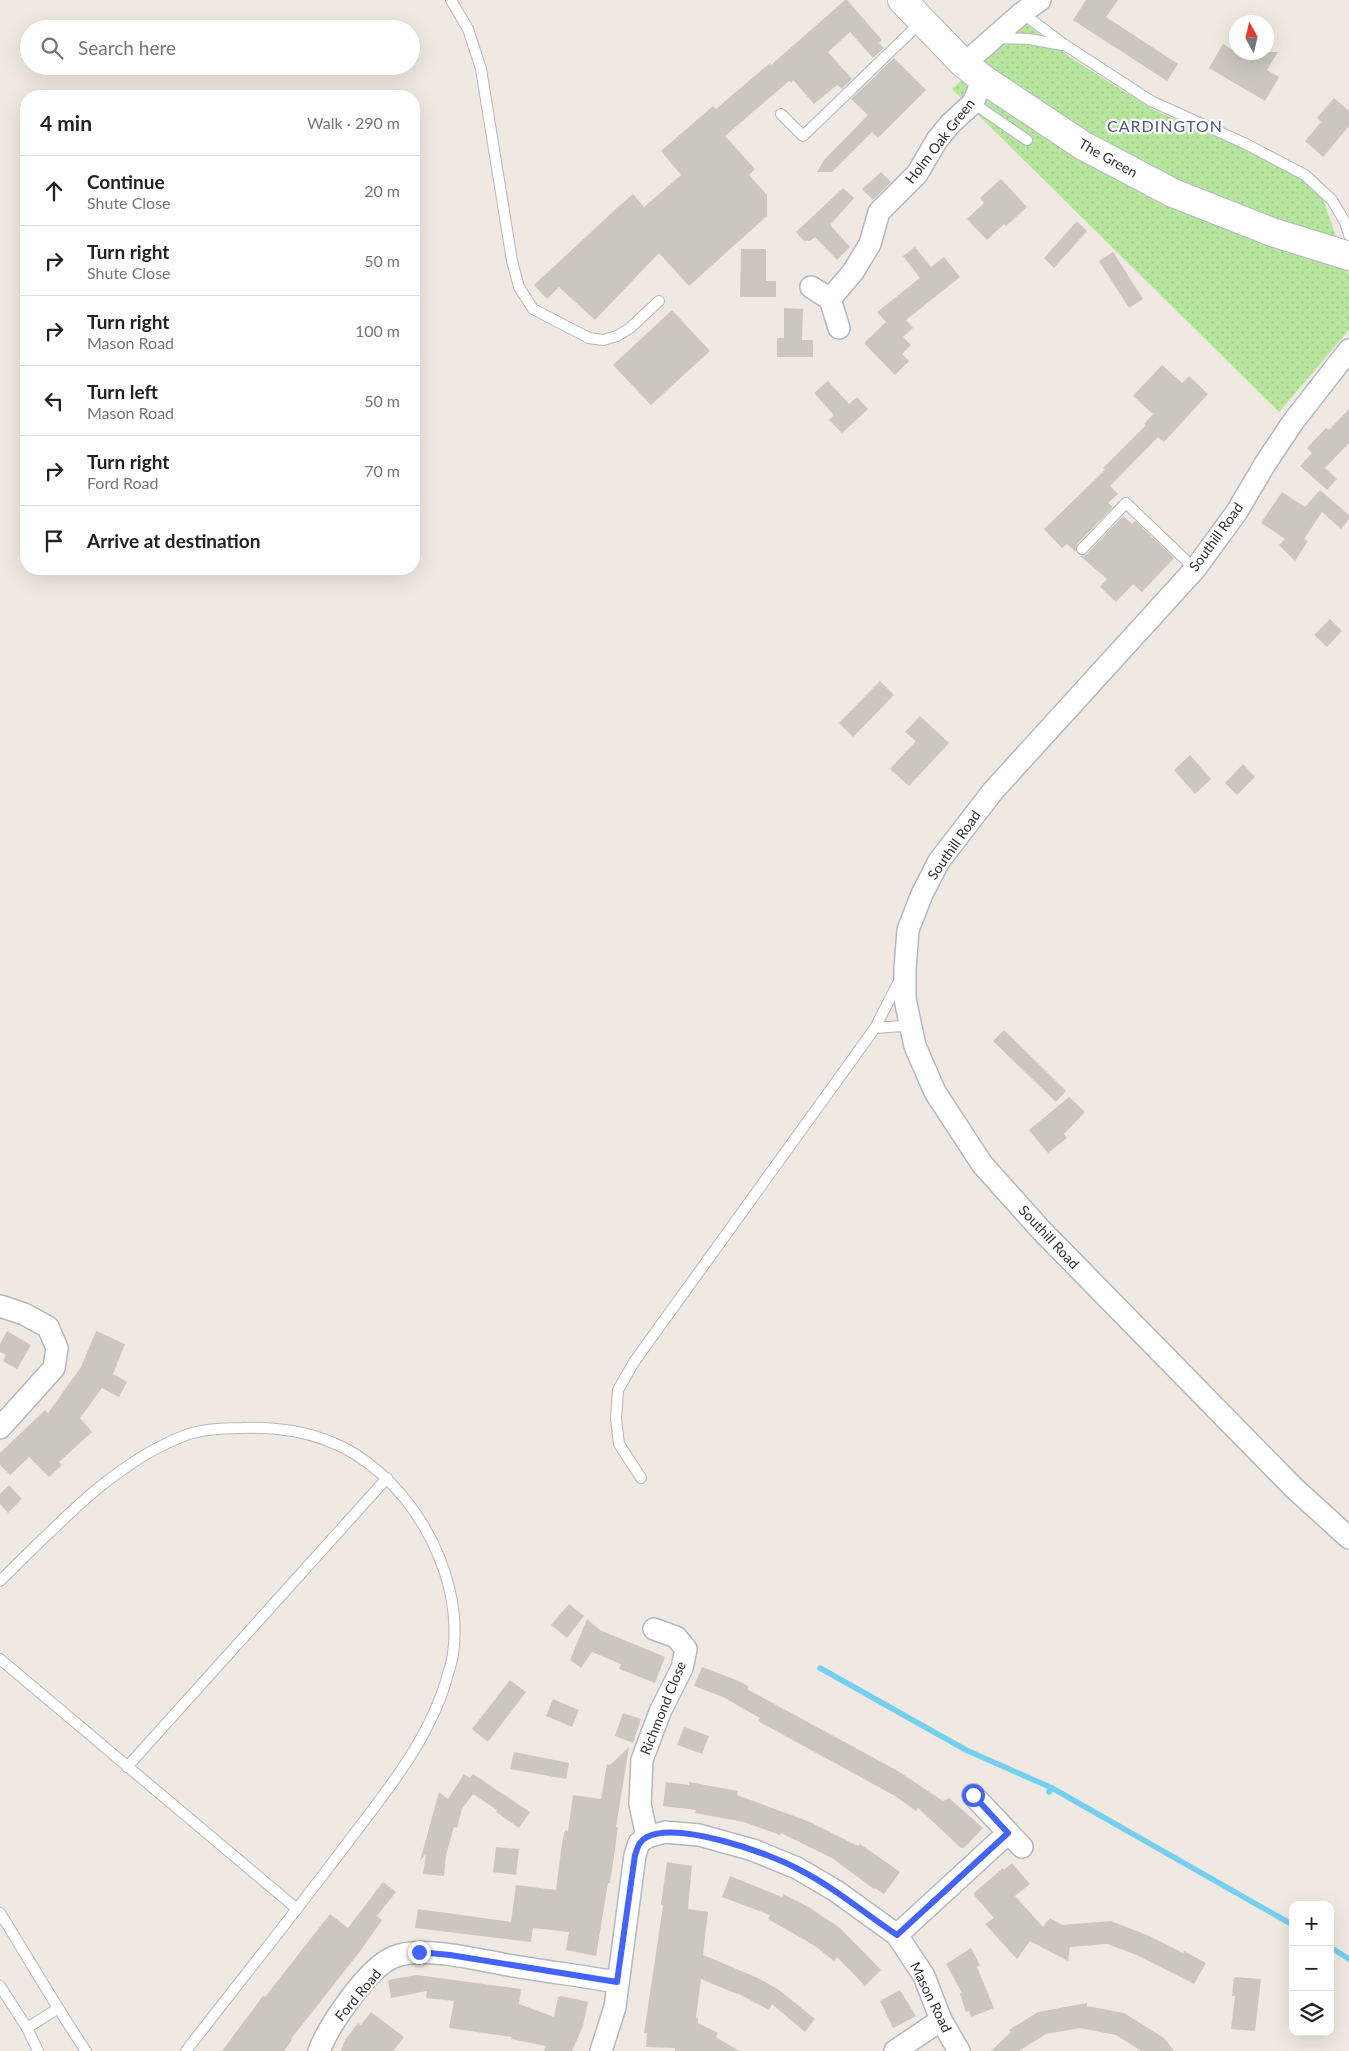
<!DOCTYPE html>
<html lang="en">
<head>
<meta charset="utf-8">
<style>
	:root { --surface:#fff; --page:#f6f6f6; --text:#222; --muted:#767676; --line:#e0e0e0 }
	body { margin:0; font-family:Lato,sans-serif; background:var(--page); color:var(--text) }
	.controls { position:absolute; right:15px; bottom:15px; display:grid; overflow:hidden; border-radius:10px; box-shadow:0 5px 20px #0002 }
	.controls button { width:45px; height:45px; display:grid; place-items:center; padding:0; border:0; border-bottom:1px solid var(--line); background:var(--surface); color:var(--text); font:25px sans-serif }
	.compass { position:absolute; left:1229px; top:15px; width:45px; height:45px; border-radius:50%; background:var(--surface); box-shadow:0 5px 20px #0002; rotate:352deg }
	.stop { position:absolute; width:15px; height:15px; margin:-11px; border:4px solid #4264fb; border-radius:50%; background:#fff }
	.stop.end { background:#4264fb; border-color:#fff; box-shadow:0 1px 5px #0008 }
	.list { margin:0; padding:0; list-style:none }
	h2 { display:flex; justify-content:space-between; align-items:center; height:65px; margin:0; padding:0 20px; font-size:21px }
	h2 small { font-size:16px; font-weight:400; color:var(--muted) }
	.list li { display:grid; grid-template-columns:32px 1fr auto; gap:15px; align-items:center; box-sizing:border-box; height:70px; padding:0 20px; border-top:1px solid var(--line) }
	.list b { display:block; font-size:19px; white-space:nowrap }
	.list p { margin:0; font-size:16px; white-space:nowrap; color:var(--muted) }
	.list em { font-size:16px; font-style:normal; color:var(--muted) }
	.icon { flex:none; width:28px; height:28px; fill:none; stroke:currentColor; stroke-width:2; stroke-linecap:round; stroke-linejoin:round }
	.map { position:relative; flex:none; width:1349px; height:2051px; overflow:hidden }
	.search { position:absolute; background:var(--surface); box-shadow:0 5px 20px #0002; left:20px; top:20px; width:400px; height:55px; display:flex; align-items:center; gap:12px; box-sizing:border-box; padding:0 18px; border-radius:28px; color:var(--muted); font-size:19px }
	.panel { position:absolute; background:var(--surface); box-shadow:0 5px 20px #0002; left:20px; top:90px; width:400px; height:485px; border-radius:20px }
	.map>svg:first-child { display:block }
	.grass { fill:url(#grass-dots) }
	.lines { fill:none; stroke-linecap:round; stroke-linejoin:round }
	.stream { stroke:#75cff0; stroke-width:5.5 }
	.building { fill:#cbc7bf }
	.lane-casing { stroke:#b4b7c1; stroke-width:12 }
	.street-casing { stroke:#b4b7c1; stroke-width:24 }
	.secondary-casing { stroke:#b4b7c1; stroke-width:30 }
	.lane { stroke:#fff; stroke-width:10 }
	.street { stroke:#fff; stroke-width:21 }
	.secondary { stroke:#fff; stroke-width:28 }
	.route { stroke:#4264fb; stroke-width:6 }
	.labels { text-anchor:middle; stroke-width:4.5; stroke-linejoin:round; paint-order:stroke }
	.street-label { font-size:14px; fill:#2e2e2e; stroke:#fff }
	.quarter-label { font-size:16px; letter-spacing:1px; fill:#4d5680; stroke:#fff }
</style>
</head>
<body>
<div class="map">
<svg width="1349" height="2051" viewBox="0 0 1349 2051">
	<defs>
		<pattern id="grass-dots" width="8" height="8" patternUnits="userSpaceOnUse" patternTransform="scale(1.25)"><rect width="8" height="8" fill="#b6e59e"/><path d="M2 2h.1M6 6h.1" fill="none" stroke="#9dc588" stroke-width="1.8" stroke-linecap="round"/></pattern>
	</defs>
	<rect width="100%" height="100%" fill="#efe9e1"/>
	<!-- grass -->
	<polygon class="grass" points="1025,23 1074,60 1154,110 1248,151 1303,180 1323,199 1349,274 1349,330 1279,412 952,89"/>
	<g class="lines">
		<!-- stream -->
		<g class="stream">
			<polyline points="820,1668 966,1750 1052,1788 1049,1792"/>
			<polyline points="1052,1788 1293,1925"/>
			<polyline points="1330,1947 1349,1959"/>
		</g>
	</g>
	<!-- building -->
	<g class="building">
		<polygon points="845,0 847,0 882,40 879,43 884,48 873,58 850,32 828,52 852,79 842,89 837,85 814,104 793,80 791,83 789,81 725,136 755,169 749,175 767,195 767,216 689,286 659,253 595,320 559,287 547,299 534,285 618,207 633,194 644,207 681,175 661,151 713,106 716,109 770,63 771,65"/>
		<polygon points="1086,0 1118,0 1106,17 1178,64 1167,81 1073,20"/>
		<polygon points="1223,44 1236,52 1278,52 1267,70 1279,77 1265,101 1209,68"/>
		<polygon points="894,58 926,90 878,138 872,132 832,172 817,172 824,160 868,115 851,99"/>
		<polygon points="1334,98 1349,111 1349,126 1323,157 1305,141 1321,122 1317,118"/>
		<polygon points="881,172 891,182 873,200 862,189"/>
		<polygon points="1001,179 1027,207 1006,226 1004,224 987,240 967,219 984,203 980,198"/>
		<polygon points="843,188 854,198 830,225 850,247 837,260 815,237 810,241 804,241 796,232"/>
		<polygon points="1077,221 1087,231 1054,268 1044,258"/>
		<polygon points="915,247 931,267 944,257 960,277 906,320 913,328 903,337 911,345 902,354 909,361 895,375 864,343 886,322 877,312 920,278 903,256"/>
		<polygon points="741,249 766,249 766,281 776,281 776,297 740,297"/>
		<polygon points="1113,252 1143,299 1129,308 1099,261"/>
		<polygon points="784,308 803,309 802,340 813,340 813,357 777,357 777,338 784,338"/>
		<polygon points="672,310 710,351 651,405 613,365"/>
		<polygon points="1162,365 1182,383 1189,376 1208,394 1164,442 1158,437 1110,486 1118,494 1108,503 1113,507 1077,544 1076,552 1067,544 1062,548 1044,529 1105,470 1103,468 1146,425 1144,424 1153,414 1133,396"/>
		<polygon points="828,381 849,404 857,397 868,409 842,433 829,420 834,415 814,393"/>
		<polygon points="1349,409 1349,443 1325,468 1337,479 1327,490 1300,466 1312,453 1307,448 1326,428 1329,430"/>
		<polygon points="1320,490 1349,515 1349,519 1341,529 1322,512 1304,539 1308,541 1295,561 1279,545 1285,539 1261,523 1282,492 1305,507"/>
		<polygon points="1123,516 1132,524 1135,521 1174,558 1142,592 1133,584 1116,602 1100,587 1107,579 1080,556 1087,554"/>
		<polygon points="1330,619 1342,631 1327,647 1314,635"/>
		<polygon points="880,681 894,695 853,737 839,723"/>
		<polygon points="920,716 949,743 909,786 890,769 916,741 905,732"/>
		<polygon points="1190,755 1211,779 1195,794 1174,770"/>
		<polygon points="1243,764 1255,777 1237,795 1225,783"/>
		<polygon points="1004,1030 1066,1091 1056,1102 993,1041"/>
		<polygon points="1069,1097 1085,1112 1064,1134 1067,1138 1048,1153 1029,1130"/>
		<polygon points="7,1331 31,1345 17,1369 3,1361 6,1355 0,1352 0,1344"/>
		<polygon points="96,1331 125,1344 113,1374 127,1382 119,1397 102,1388 80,1418 92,1432 59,1462 62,1465 49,1477 29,1457 10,1475 0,1465 0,1453 45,1410 48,1413 81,1367"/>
		<polygon points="9,1485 22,1499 8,1513 0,1504 0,1494"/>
		<polygon points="569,1604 584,1616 567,1638 551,1625"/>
		<polygon points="587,1619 600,1630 665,1657 655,1683 619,1669 621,1664 592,1652 581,1668 570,1660"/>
		<polygon points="702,1667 739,1681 749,1687 747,1689 898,1771 943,1801 949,1798 983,1828 964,1848 961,1848 918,1808 916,1811 895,1796 758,1721 760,1718 723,1697 694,1686"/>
		<polygon points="510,1680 526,1692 488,1742 472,1729"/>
		<polygon points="553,1699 579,1710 572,1727 546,1716"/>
		<polygon points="623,1713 641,1719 633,1743 615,1736"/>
		<polygon points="684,1727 709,1736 702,1754 677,1745"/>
		<polygon points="629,1747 616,1827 618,1827 614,1856 610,1883 608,1883 596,1956 566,1950 569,1932 533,1928 531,1942 415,1928 418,1909 511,1922 516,1885 556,1890 562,1843 565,1830 568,1831 573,1795 601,1799 607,1764 610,1765"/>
		<polygon points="514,1752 569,1763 566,1779 510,1769"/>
		<polygon points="464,1774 470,1778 473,1774 530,1812 519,1828 496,1812 497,1810 473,1794 462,1809 457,1828 454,1827 446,1855 444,1876 423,1874 426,1854 420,1861 439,1792 448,1799"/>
		<polygon points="666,1782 689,1785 689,1782 738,1791 737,1795 810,1822 858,1846 860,1844 900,1872 884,1894 875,1888 874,1889 832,1858 781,1833 780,1835 744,1822 695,1813 696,1810 663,1806"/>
		<polygon points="496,1847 519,1849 516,1875 493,1872"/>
		<polygon points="667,1862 692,1866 688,1909 708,1912 703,1955 758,1978 779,1990 815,2019 805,2032 772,2004 769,2010 737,1993 737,1994 701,1979 696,2018 698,2018 698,2023 718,2033 716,2037 739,2051 675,2051 675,2048 646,2047 647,2033 644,2033 663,1906 661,1904"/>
		<polygon points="1012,1863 1030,1884 1015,1896 1043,1927 1050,1918 1062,1925 1111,1921 1147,1935 1183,1953 1184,1951 1206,1963 1194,1984 1137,1955 1107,1944 1070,1947 1068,1961 1030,1941 1017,1959 985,1924 994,1918 974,1895 974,1893 1003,1868 1004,1870"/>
		<polygon points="730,1876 782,1897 783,1894 810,1908 840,1928 881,1970 864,1987 864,1985 837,1957 834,1961 815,1946 768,1919 770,1915 722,1897"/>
		<polygon points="383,1882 396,1892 377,1916 382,1920 361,1950 291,2039 292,2040 284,2051 222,2051 263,1996 265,1997 330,1914 348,1928"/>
		<polygon points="971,1948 980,1965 977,1967 994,2008 971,2017 969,2011 966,2012 960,1994 962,1993 946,1964"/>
		<polygon points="416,1975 521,1989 519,2004 554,2017 558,1997 561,1996 588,2002 583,2026 572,2051 544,2051 546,2046 511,2039 512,2037 449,2028 454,2001 426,1998 427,1991 391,1998 388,1980"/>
		<polygon points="1234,1977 1261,1979 1255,2031 1231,2029 1235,1996 1232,1996"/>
		<polygon points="900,1990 916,2016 893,2028 880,2001"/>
		<polygon points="1087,2003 1087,2006 1124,2013 1164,2038 1174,2051 1141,2051 1116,2035 1080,2028 1046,2034 1019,2051 991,2051 1011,2032 1009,2030 1038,2012"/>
		<polygon points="371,2012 404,2037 393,2051 341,2051 345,2040 358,2023 361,2025"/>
	</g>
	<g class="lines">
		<!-- lane casing -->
		<g class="lane-casing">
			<g id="lane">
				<polyline points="451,0 468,29 481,69 512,261 519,287 533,309 589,338 603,340 617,336 630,328 659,301"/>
				<polyline points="1022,13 1065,45 1151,101 1246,144 1305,175 1332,200 1345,222 1349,235"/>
				<polyline points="997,38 1029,39 1062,45"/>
				<polyline points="973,103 1027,140"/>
				<polyline points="781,114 803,136 921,22"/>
				<polyline points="1082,549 1126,503 1195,569"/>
				<polyline points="875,1028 902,1026 911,1029"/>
				<polyline points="641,1478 619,1444 616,1419 618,1390 634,1362 875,1028 900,979"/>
				<path d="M0 1581C56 1527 112 1463 186 1435 203 1429 225 1428 242 1428 270 1427 299 1430 326 1440 406 1469 465 1570 453 1654 452 1663 448 1672 446 1681 426 1747 379 1800 339 1854 289 1920 237 1985 186 2051"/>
				<polyline points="0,1659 297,1909"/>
				<polyline points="127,1767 387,1478"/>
				<path d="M0 1913C29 1959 55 2006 86 2051"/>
				<polyline points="0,1986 27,2028 38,2051"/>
				<polyline points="27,2028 57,2009"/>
			</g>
		</g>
		<!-- street casing -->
		<g class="street-casing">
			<g id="street">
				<polyline points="964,64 1022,13 1040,0"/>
				<polyline points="811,287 830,299 853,272 870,244 879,212 917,174 937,140 951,123 973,103 983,79"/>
				<polyline points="830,299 839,328"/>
				<polyline points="1349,350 1293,422 1265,464 1236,513 1195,569 993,791 939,861 922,894 908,930 905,969 905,999 915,1046 935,1092 982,1164 1041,1230 1294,1488 1349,1538"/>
				<polyline points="0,1306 24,1314 48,1327 57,1348 54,1368 0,1428"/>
				<polyline points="973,1795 1022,1847"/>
				<polyline points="647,1837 640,1804 642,1760 660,1712 682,1668 686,1649 676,1637 654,1629"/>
				<polyline points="897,1935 1008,1833"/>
				<path d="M319 2051C329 2025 368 1967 394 1957 421 1945 479 1960 508 1965 544 1971 581 1976 617 1982"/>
				<polyline points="601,2051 615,2007 635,1855 639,1843 647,1837 665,1832 699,1835 753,1850 797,1868 836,1891 897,1935 924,1976 941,2020 959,2051"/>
				<polyline points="895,2051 941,2020"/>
			</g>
		</g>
		<!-- secondary casing -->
		<g class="secondary-casing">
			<polyline id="secondary" points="902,0 964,64 983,79 1082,145 1173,193 1272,232 1349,256"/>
		</g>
		<!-- lane -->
		<use href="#lane" class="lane"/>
		<!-- street -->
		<use href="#street" class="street"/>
		<!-- secondary -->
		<use href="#secondary" class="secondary"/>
	</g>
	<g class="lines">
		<!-- route -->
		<path class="route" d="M419 1952 450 1955 617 1982 635 1855C638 1847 639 1841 647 1837 678 1821 769 1853 798 1869 834 1887 864 1913 897 1935L1008 1833 973 1795"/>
	</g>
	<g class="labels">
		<!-- street labels -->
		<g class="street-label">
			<text transform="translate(940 141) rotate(-52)" y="5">Holm Oak Green</text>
			<text transform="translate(1108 158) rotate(29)" y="5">The Green</text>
			<text transform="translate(1216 537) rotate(-54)" y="5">Southill Road</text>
			<text transform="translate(954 845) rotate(-55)" y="5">Southill Road</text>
			<text transform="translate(1049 1237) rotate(47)" y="5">Southill Road</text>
			<text transform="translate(663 1708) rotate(-68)" y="5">Richmond Close</text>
			<text transform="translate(358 1995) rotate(-50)" y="5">Ford Road</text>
			<text transform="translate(931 1997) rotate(64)" y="5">Mason Road</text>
		</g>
		<!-- quarter labels -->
		<g class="quarter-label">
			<text x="1165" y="132">CARDINGTON</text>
		</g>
	</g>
</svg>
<div class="controls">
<button>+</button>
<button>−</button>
<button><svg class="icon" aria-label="layers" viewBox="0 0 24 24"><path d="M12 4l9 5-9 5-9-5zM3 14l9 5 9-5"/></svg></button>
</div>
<svg class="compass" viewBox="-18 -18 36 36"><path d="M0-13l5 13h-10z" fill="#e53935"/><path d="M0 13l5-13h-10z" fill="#767676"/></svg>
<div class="stop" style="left:973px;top:1795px"></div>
<div class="stop end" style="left:419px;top:1952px"></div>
<div class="search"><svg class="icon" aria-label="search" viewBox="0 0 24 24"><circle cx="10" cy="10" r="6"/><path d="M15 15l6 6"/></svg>Search here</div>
<section class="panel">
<h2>4 min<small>Walk · 290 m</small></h2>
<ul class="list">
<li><svg class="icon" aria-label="ahead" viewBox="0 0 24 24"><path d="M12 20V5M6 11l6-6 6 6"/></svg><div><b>Continue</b><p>Shute Close</p></div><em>20 m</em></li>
<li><svg class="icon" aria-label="right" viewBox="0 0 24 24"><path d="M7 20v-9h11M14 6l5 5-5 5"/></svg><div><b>Turn right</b><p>Shute Close</p></div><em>50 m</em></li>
<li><svg class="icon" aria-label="right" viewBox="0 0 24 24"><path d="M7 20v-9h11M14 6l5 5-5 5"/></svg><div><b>Turn right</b><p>Mason Road</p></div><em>100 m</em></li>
<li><svg class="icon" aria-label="left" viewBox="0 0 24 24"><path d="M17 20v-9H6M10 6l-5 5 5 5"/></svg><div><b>Turn left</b><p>Mason Road</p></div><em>50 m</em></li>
<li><svg class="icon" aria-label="right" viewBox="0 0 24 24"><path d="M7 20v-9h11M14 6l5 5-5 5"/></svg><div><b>Turn right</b><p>Ford Road</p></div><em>70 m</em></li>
<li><svg class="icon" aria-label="arrive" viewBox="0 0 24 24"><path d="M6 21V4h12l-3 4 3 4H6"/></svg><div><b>Arrive at destination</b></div></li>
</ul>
</section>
</div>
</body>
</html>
